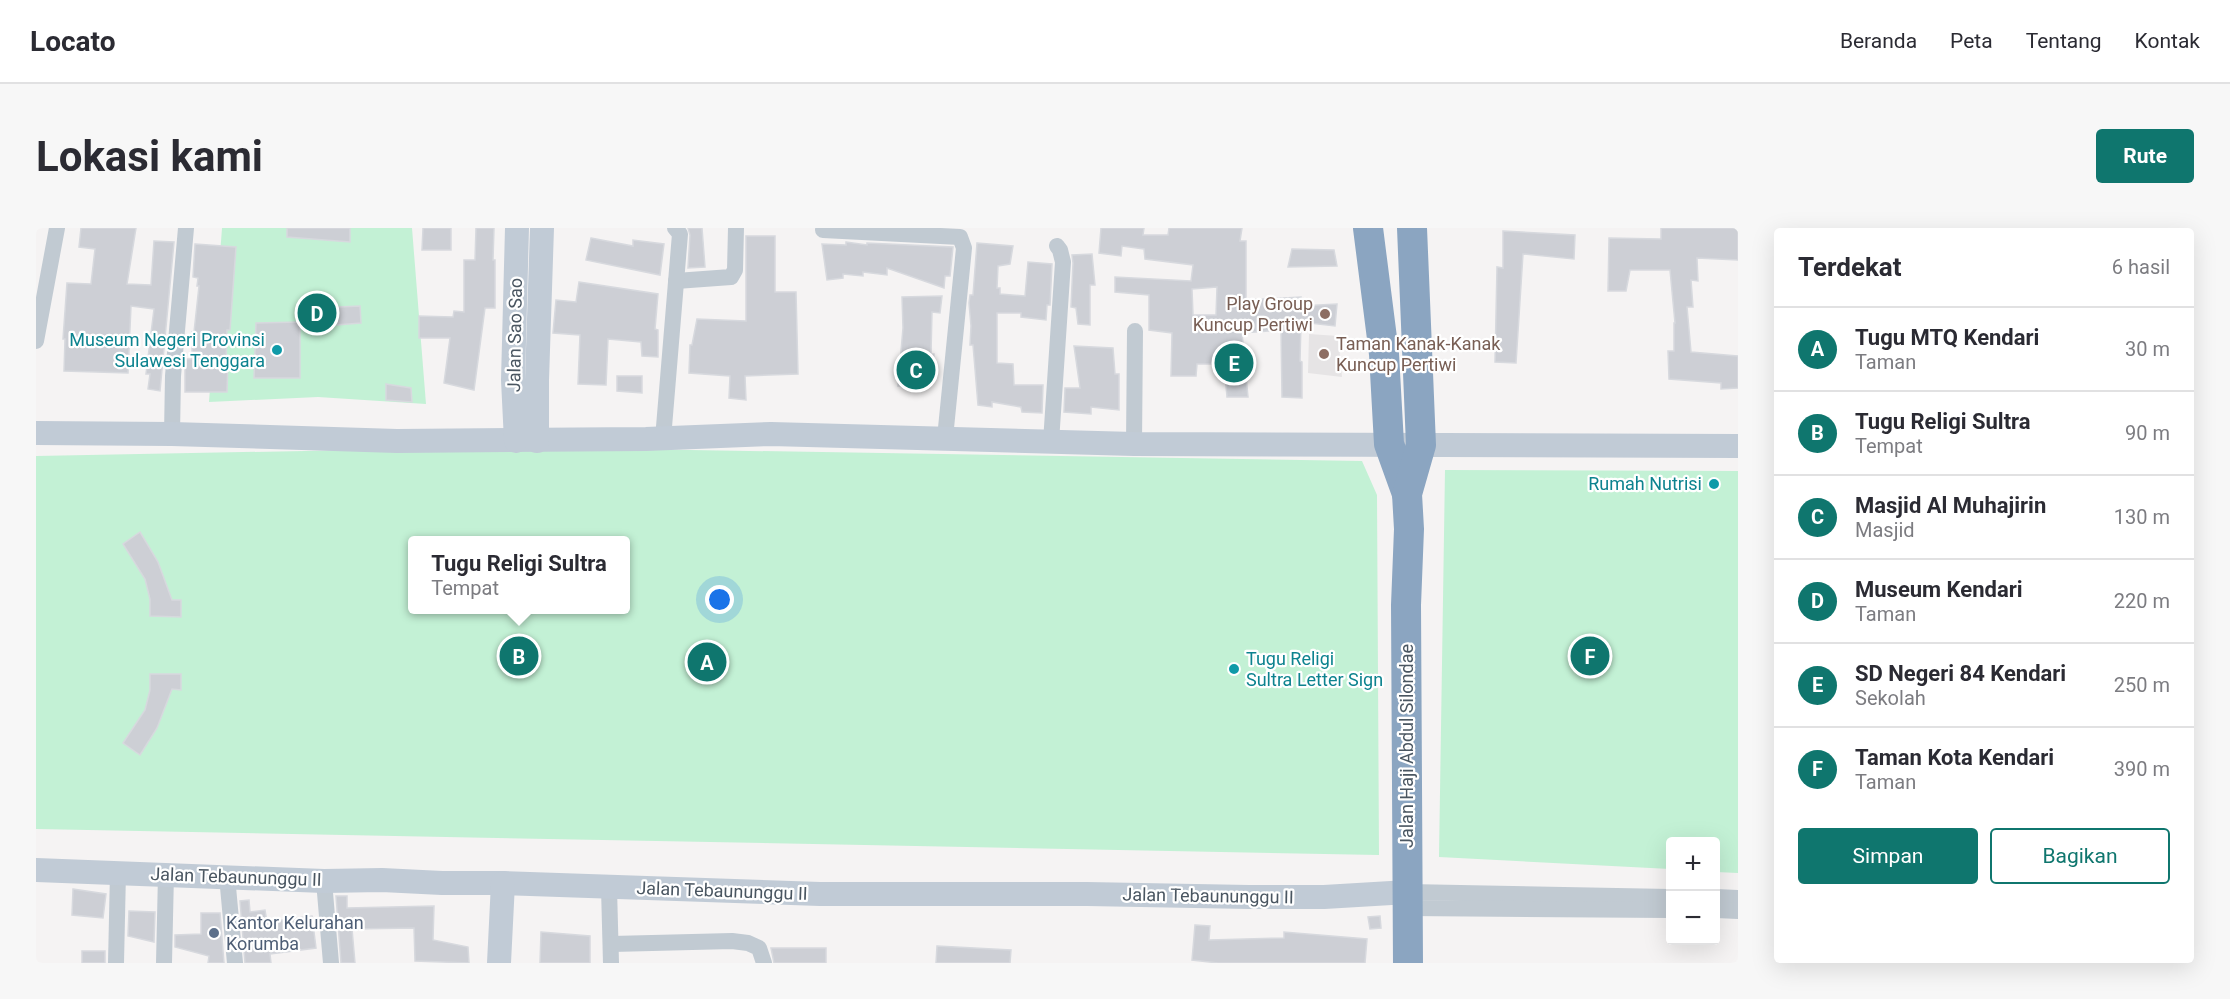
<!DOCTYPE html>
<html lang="id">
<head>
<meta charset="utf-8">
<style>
	:root { --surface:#fff; --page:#f7f7f7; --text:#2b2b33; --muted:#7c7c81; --line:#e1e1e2; --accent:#0f766e }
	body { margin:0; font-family:Roboto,sans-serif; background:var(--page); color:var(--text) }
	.controls { position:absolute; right:18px; bottom:18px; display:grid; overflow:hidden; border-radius:6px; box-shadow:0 6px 24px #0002 }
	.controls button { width:54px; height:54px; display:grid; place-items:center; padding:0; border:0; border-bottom:2px solid var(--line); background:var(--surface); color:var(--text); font:30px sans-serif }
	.you { position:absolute; left:684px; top:372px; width:21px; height:21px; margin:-15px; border:4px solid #fff; border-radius:50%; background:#1a73e8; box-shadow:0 0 0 9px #1a73e833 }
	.badge { display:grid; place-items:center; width:39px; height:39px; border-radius:50%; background:var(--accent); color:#fff; font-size:20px; font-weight:700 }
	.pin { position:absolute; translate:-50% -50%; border:3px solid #fff; box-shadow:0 2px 6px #0006 }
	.popup { position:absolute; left:372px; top:308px; width:222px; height:78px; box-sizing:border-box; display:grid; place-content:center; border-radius:6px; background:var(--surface); filter:drop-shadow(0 2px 4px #0005); font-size:20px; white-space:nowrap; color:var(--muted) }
	.popup b { font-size:22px; color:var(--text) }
	.popup::after { content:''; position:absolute; left:50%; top:100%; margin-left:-12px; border:12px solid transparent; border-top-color:var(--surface) }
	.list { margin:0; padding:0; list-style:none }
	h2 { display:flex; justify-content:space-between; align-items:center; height:78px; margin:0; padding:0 24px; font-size:26px }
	h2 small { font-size:20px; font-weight:400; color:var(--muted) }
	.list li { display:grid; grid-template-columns:39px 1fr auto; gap:18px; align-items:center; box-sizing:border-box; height:84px; padding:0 24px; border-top:2px solid var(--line) }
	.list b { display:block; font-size:22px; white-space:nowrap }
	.list p { margin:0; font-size:20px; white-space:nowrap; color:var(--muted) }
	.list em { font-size:20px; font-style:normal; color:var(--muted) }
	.actions { display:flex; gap:12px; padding:18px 24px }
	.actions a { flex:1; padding:14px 0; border:2px solid var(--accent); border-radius:6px; text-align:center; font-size:21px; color:var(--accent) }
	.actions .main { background:var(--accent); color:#fff }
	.map { position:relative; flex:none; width:1702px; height:735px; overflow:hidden; border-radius:6px }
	header { display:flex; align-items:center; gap:36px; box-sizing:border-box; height:84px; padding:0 30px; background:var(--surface); border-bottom:2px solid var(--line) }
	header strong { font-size:28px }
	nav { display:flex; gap:33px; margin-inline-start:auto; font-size:21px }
	.intro { display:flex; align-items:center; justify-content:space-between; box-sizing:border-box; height:144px; padding:0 36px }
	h1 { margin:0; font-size:42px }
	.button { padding:15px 27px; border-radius:6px; background:var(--accent); color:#fff; font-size:21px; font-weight:700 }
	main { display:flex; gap:36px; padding:0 36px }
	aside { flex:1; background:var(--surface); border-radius:6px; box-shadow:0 6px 24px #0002 }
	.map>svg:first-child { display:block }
	.education { fill:#e6e4e5 }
	.green { fill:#c3f1d5; fill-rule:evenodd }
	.building { fill:#cdcfd5; stroke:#d7d9de; stroke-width:1.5; fill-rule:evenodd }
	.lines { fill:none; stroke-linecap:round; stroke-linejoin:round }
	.street { stroke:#c1cad2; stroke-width:16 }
	.secondary { stroke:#c1cbd6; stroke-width:24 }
	.highway { stroke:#8ba5c1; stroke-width:30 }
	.education-dot { fill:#8d6e63; stroke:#fff; stroke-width:2 }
	.culture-dot { fill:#0f9aa8; stroke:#fff; stroke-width:2 }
	.service-dot { fill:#5c6f8a; stroke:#fff; stroke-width:2 }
	.labels { text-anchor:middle; stroke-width:4.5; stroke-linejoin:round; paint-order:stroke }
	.education-label { font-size:18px; fill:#785e54; stroke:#fff; text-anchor:end }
	.street-label { font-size:18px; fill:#4a5661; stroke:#fff }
	.culture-label { font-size:18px; fill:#0d838f; stroke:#fff; text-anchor:end }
	.service-label { font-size:18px; fill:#4e5e75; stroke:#fff; text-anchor:start }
</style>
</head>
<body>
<header>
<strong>Locato</strong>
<nav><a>Beranda</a><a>Peta</a><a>Tentang</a><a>Kontak</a></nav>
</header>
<div class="intro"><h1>Lokasi kami</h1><a class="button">Rute</a></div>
<main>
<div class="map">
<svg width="1702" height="735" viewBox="0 0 1702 735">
	<rect width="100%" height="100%" fill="#f5f3f3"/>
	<!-- education -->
	<polygon class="education" points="1273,106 1302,108 1306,149 1272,145"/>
	<!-- green -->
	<g class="green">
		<polygon points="186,0 376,0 390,176 282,169 173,174"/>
		<path d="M476 219 1326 233 1341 267 1343 627 0 601V228ZM376 312H590V382H376Z"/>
		<polygon points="1409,242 1702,243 1702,645 1680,644 1680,614 1634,614 1634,641 1403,629"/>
	</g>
	<!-- building -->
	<g class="building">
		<polygon points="45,0 100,0 91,56 115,57 118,13 138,14 124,163 112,161 114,146 110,146 118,81 95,78 92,145 28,143 29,111 27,111 31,55 55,56 59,21 43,19"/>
		<polygon points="251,0 314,0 314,14 251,9"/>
		<polygon points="387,0 415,0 415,22 386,22"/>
		<polygon points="440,0 458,0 457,32 459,32 459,80 449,80 438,162 408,155 414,110 383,110 383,88 417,89 418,83 428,84 428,32 439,32"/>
		<polygon points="652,0 666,0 669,39 652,40 654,7"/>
		<path d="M1065 0H1108L1107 7H1132L1133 0H1206L1204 13H1210V72L1265 69 1264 78 1301 76 1299 98 1265 94 1264 133 1266 134V170L1246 169 1245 102 1206 105 1212 169H1191L1188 136H1161L1160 148H1135L1136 105 1113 102V67L1079 64V49L1155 53 1157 37 1109 31 1108 21 1086 18 1085 28 1063 25ZM1181 59 1180 87H1157L1156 61Z"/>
		<polygon points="1625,0 1702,0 1702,32 1661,30 1662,53 1655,52 1657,79 1651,79 1655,124 1702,128 1702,160 1685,161 1685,155 1633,151 1632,123 1638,123 1638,95 1639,95 1634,42 1594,42 1590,63 1572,63 1573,10 1625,11"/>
		<polygon points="1467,3 1539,7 1538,31 1487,26 1480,135 1459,134 1461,39 1467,40"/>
		<polygon points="710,8 739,8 739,64 760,64 762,146 709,148 710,172 693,170 694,148 653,145 654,117 656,117 661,91 710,93"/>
		<polygon points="555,10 597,18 597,12 628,16 624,47 550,32"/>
		<polygon points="810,14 831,17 831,15 917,19 914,48 909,48 908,60 851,40 851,47 827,44 827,48 807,46 807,50 791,52 786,16 810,17"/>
		<polygon points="941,15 977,18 974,36 962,38 961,60 964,60 964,66 989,68 992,34 1016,36 1014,77 1011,77 1010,92 985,89 985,85 961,85 961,135 977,136 978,157 1007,157 1006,185 986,184 985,179 956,174 956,179 942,177 937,117 934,117 935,98 933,75 934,67 937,67"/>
		<polygon points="159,16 200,19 194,102 191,102 190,132 192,132 191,164 149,164 149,131 156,131 156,104 158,104 163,58 161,58 162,50 157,49"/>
		<polygon points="1256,21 1298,22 1301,38 1252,39"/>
		<polygon points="1056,26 1059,57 1054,57 1054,97 1042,96 1040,80 1035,79 1037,35 1036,27"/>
		<polygon points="543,54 622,66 619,101 622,102 622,129 606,128 605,114 572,111 570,157 542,156 544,107 517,105 520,72 540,74"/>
		<polygon points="906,68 904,85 896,84 895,126 898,126 895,158 862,158 867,100 866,69"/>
		<polygon points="324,78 325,95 301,97 302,79"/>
		<polygon points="264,94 264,150 218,150 220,95"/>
		<polygon points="1038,118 1077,120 1079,146 1083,146 1083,182 1055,179 1055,186 1028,184 1029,160 1044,160"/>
		<polygon points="581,148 606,148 606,165 581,163"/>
		<polygon points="350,156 375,160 376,174 350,172"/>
		<polygon points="104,304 122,334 136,372 145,372 145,389 114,388 114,371 109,351 87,316"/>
		<polygon points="114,446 145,446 145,462 136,461 121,500 104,527 87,515 109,482 114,462"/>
		<polygon points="37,661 70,666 67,690 36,687"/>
		<polygon points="300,668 311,668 311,680 398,678 397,712 432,719 433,735 379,733 378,700 316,701 319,735 305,735"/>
		<polygon points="213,672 214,684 229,682 231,694 276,688 280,720 234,726 235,735 209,735 204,673"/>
		<polygon points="93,683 119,684 118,714 92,708"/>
		<polygon points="165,685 184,685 188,735 172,735 173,728 139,719 139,707 165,706"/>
		<polygon points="1344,688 1345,700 1334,701 1332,689"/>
		<polygon points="1159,697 1174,698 1173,712 1248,710 1248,704 1331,711 1329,735 1182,735 1156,732"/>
		<polygon points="505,704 554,708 554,735 504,735"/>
		<polygon points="901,718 975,722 974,735 900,735"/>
		<polygon points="735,720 790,720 790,735 738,735"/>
		<rect x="46" y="723" width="23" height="12"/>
	</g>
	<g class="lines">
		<!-- street -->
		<g class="street">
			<polyline points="787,2 924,9 928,20 909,210"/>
			<polyline points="640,53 695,49 699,42 700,0"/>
			<polyline points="0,113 21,0"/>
			<polyline points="136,206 137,148 150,0"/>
			<polyline points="627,211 644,6 639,0"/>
			<polyline points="1015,214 1027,34 1024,22 1021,18"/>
			<polyline points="1098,216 1099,103"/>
			<polyline points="191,648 199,735"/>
			<polyline points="288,653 295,735"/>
			<polyline points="573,660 575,735"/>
			<polyline points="1372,664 1634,669"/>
			<polyline points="1680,669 1702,670"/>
			<polyline points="1372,680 1634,682"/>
			<polyline points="1680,682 1702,683"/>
			<polyline points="576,716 696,713 712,715 723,720 728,735"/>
			<polyline points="80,735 82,644"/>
			<polyline points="128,735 130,646"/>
		</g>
		<!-- secondary -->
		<g class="secondary">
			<polyline points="0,205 136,206 361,213 610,211 735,206 1098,216 1702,218"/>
			<polyline points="480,213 477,152 481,0"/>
			<polyline points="501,213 501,152 506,0"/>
			<polyline points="0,642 288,653 346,652 406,655 467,655 784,666 1051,666 1213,669 1288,669 1372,664"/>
			<polyline points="463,735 467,655"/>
		</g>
		<!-- highway -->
		<g class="highway">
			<polyline points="1332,0 1348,126 1353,216 1371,266"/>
			<polyline points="1372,735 1370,377 1373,301 1371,266 1385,217 1376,0"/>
		</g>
	</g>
	<!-- markers -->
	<g class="education-dot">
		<circle cx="1289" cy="86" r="6"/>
		<circle cx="1288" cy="126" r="6"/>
	</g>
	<g class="culture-dot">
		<circle cx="241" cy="122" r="6"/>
		<circle cx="1678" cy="256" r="6"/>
		<circle cx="1198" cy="441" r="6"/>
	</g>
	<circle class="service-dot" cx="178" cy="705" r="6"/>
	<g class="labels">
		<!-- education labels -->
		<g class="education-label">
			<text x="1277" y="82">Play Group<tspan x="1277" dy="21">Kuncup Pertiwi</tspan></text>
			<text x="1300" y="122" text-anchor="start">Taman Kanak-Kanak<tspan x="1300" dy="21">Kuncup Pertiwi</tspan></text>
		</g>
		<!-- street labels -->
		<g class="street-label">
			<text transform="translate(479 107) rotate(-89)" y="6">Jalan Sao Sao</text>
			<text transform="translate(1371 518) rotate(-90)" y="6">Jalan Haji Abdul Silondae</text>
			<text transform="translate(200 649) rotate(2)" y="6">Jalan Tebaununggu II</text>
			<text transform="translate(686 663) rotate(2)" y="6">Jalan Tebaununggu II</text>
			<text transform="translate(1172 668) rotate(1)" y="6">Jalan Tebaununggu II</text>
		</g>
		<!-- culture labels -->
		<g class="culture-label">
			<text x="229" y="118">Museum Negeri Provinsi<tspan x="229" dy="21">Sulawesi Tenggara</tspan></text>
			<text x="1666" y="262">Rumah Nutrisi</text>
			<text x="1210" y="437" text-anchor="start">Tugu Religi<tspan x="1210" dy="21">Sultra Letter Sign</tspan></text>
		</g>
		<!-- service labels -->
		<g class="service-label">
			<text x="190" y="701">Kantor Kelurahan<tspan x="190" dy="21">Korumba</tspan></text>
		</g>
	</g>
</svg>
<div class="controls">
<button>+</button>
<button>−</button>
</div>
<div class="you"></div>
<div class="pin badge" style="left:671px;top:434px">A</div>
<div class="pin badge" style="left:483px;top:428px">B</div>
<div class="popup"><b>Tugu Religi Sultra</b>Tempat</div>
<div class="pin badge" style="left:880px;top:142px">C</div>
<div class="pin badge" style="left:281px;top:85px">D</div>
<div class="pin badge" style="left:1198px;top:135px">E</div>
<div class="pin badge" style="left:1554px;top:428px">F</div>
</div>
<aside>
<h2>Terdekat<small>6 hasil</small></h2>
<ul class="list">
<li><span class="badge">A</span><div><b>Tugu MTQ Kendari</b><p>Taman</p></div><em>30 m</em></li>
<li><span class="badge">B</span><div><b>Tugu Religi Sultra</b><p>Tempat</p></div><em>90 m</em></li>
<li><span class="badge">C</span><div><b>Masjid Al Muhajirin</b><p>Masjid</p></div><em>130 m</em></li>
<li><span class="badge">D</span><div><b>Museum Kendari</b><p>Taman</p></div><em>220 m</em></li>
<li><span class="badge">E</span><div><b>SD Negeri 84 Kendari</b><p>Sekolah</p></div><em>250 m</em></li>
<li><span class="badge">F</span><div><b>Taman Kota Kendari</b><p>Taman</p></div><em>390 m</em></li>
</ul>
<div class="actions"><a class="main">Simpan</a><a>Bagikan</a></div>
</aside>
</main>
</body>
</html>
